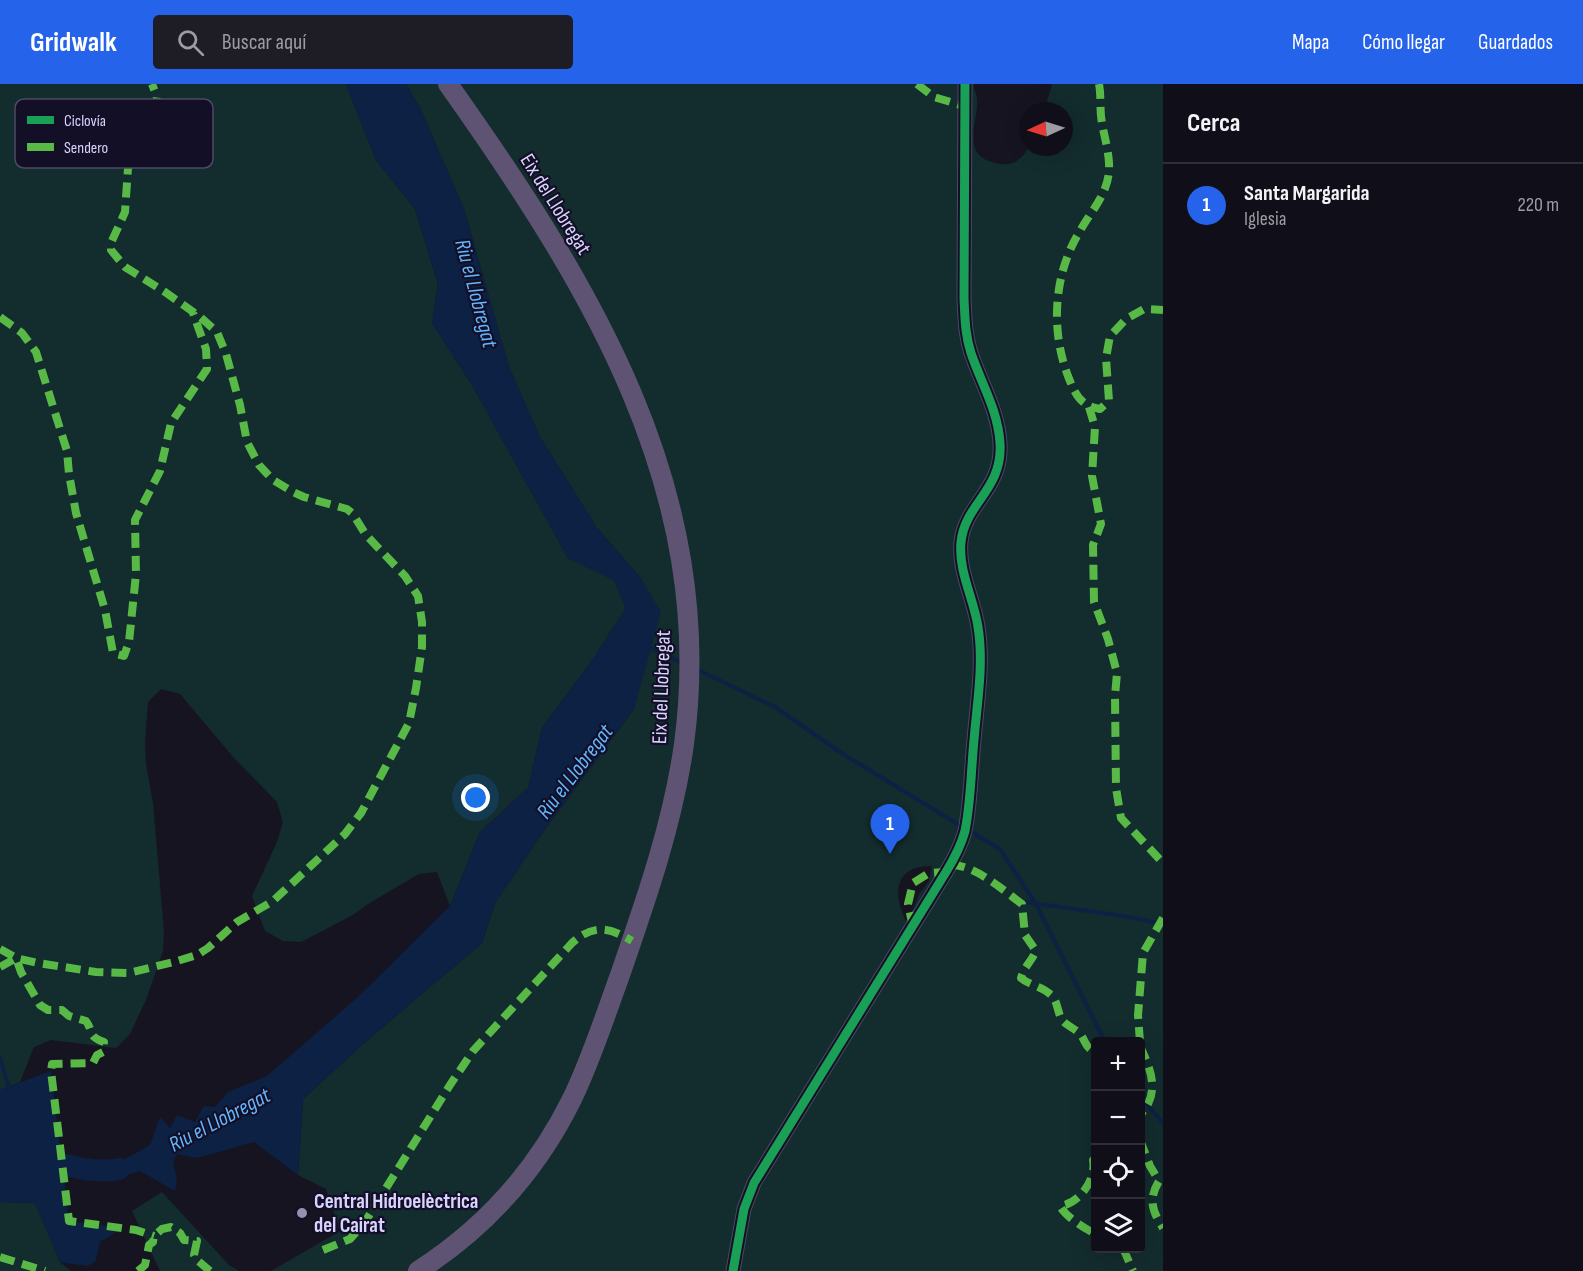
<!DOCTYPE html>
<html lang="es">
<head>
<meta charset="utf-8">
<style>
	:root { --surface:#100f19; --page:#1e1d26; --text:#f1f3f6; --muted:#9c9ca2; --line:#302f38; --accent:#2563eb }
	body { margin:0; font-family:"Sofia Sans Condensed",sans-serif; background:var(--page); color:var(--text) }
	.controls { position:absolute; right:18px; bottom:18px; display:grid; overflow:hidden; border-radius:6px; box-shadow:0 6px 24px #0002 }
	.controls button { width:54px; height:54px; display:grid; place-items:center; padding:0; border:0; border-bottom:2px solid var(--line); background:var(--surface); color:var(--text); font:30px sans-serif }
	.compass { position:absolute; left:1019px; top:18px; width:54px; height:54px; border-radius:50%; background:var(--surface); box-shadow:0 6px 24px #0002; rotate:266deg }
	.you { position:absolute; left:476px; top:714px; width:21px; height:21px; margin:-15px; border:4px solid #fff; border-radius:50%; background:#1a73e8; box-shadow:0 0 0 9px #1a73e833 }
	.badge { display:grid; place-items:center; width:39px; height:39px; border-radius:50%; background:var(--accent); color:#fff; font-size:20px; font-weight:700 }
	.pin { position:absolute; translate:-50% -50px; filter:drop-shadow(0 2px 3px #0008) }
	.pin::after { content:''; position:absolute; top:32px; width:21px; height:18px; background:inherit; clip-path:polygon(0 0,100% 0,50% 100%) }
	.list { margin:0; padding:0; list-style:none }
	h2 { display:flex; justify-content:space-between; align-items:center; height:78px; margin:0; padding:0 24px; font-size:26px }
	h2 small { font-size:20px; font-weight:400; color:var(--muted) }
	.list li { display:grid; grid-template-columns:39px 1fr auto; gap:18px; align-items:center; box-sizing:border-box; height:84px; padding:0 24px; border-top:2px solid var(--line) }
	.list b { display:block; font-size:22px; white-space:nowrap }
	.list p { margin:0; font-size:20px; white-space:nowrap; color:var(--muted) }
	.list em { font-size:20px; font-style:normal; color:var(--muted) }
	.icon { flex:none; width:33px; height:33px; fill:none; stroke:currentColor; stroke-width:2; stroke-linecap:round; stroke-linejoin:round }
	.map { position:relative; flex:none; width:1163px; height:1187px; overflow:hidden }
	header { display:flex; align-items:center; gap:36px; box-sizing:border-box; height:84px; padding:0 30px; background:var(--accent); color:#fff }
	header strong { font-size:28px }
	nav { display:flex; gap:33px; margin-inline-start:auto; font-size:21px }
	.search { width:420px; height:54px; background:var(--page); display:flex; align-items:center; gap:15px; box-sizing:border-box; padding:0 21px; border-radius:6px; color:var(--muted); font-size:22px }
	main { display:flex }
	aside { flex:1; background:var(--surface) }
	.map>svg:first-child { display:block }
	.green { fill:#132c2d; fill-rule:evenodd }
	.water { fill:#0d2144 }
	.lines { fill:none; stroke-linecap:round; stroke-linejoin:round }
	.stream { stroke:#0d2144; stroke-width:4 }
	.river { stroke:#0d2144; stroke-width:22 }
	.minor { stroke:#4a4962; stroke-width:15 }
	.major { stroke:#5e5373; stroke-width:20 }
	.quiet { stroke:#58b947; stroke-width:8; stroke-dasharray:15 8; stroke-linecap:butt }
	.cycleway-casing { stroke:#130f26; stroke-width:13 }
	.cycleway { stroke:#1a9f57; stroke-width:9 }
	.poi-dot { fill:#9591b1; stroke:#130f26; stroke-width:2 }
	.labels { text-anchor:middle; stroke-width:4.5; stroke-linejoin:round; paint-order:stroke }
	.street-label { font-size:21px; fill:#d9d4ff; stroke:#130f26 }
	.poi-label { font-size:21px; font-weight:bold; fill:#d9d4ff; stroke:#130f26; text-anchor:start }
	.water-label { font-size:22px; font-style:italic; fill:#62b6ff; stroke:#130f26 }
	.key { fill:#130f26; stroke:#4e4a67; stroke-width:1.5 }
	.key-label { font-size:16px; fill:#d9d4ff }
</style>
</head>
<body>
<header>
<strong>Gridwalk</strong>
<div class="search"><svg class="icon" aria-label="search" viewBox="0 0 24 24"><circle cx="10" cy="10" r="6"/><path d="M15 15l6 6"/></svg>Buscar aquí</div>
<nav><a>Mapa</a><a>Cómo llegar</a><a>Guardados</a></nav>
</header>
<main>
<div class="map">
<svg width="1163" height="1187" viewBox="0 0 1163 1187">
	<rect width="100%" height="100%" fill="#161421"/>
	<!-- green -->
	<g class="green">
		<polygon points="0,0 346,0 376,76 415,125 438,200 432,239 472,301 568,474 614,496 626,524 593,575 542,644 528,704 480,748 450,822 437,788 419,790 368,820 353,831 301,858 283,857 265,847 252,812 277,758 283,738 277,718 234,674 180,610 161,605 148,618 145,658 146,680 153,719 164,847 163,867 146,916 130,950 116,964 51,956 34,963 20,998 0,1006"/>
		<path d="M406 0H974V5C986 25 957 65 989 77 995 79 1001 81 1008 80 1018 79 1024 71 1029 63H1064V27H1044L1052 0H1163V1187H271L340 1147 326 1105 298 1091 303 1015 363 960 482 859 495 819 538 755 634 625 640 493 597 444 540 353 509 283 464 125 420 24ZM932 782 929 797 919 810 914 823 906 837C892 809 895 781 932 782ZM1096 958H1140V1164H1096Z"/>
		<polygon points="162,1108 229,1181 239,1187 160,1187 132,1127"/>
		<polygon points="0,1118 35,1119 60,1178 71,1187 0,1187"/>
	</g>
	<!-- water -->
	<g class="water">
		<path d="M346 0H406L420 24 464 125 509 283 540 353 597 444 640 493 661 528 634 625 538 755 495 819 482 859 363 960 303 1015 298 1091 254 1058 197 1074 177 1070 173 1078 177 1097 175 1107 140 1087 115 1094 106 1089 99 1093 91 1089 90 1080C116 1083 129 1073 150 1061L160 1033 170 1044 177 1031 195 1038 204 1022 215 1023 228 1008 267 992 358 913 450 822 480 748 528 704 542 644 593 575 626 524 614 496 568 474 472 301 432 239 438 200 415 125 376 76Z"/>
		<polygon points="51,987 69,1137 123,1144 100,1158 95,1178 87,1182 60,1178 35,1119 0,1118 0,1006"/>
	</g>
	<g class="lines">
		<!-- stream -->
		<g class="stream">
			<polyline points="648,563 682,579"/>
			<polyline points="694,584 775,623 843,670 961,742"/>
			<polyline points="970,747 1000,765 1036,820 1105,958"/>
			<polyline points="1018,817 1123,832 1163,840"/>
			<polyline points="0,974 10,1007"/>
			<polyline points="1140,1012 1163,1039"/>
		</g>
		<!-- river -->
		<path class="river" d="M0 1072C9 1072 19 1070 28 1072 58 1078 89 1091 119 1085"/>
		<!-- minor -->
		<path class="minor" d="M733 1187 744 1125 754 1099 946 788C954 775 961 762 965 747 971 717 971 686 974 656 977 619 984 580 978 543 974 515 958 487 961 458 965 419 1003 406 1000 359 998 326 981 299 971 269 965 251 965 233 964 215L965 0"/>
		<!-- major -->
		<path class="major" d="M418 1187C485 1144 537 1086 572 1015 591 976 605 932 620 891 646 816 673 739 684 660 718 405 589 199 448 0"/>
		<!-- quiet -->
		<g class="quiet">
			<polyline points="917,0 934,13 964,22"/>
			<path d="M1099 0C1101 10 1100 21 1101 32 1103 50 1110 68 1109 86 1108 110 1091 127 1080 147 1054 189 1050 245 1068 292 1075 310 1080 322 1100 325L1109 317 1106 274 1110 252 1126 235 1144 225 1163 226"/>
			<polyline points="0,233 22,249 36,268 67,367 69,390 76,429 105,526 113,569 124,572 129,558 136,490 135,436 160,387 171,339 207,285 206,265 193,229"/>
			<polyline points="1089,323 1095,343 1092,392 1101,440 1093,461 1094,518 1108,555 1117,589 1115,612 1116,704 1121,734 1163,779"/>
			<path d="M950 781C974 780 1003 806 1022 820L1025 851 1036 867C1031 878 1024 883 1021 894 1029 901 1041 902 1050 910 1058 916 1057 928 1062 936 1067 942 1076 945 1081 951 1087 960 1084 962 1096 969"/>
			<polyline points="913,843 908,820 913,799 929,789 946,788"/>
			<polyline points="0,865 16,874 38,879 96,888 128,889 174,878 197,871 208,864 237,838 273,817 345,750 361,729 409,639 416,604 422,563 422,538 418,512 405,492 366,451 353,430 347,425 304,413 293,408 273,396 259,381 247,358 240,321 226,270 217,248 199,232 165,208 125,183 111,166 111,159 125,128 128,84 147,55 155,27 157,13 152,0"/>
			<path d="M0 883 16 874 21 888 40 921 48 926H62L69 932 86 937C94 948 87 952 104 958L103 968 97 971 93 979 52 980 51 987 69 1137 136 1146 154 1152"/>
			<polyline points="1140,958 1138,931 1143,869 1163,834"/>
			<path d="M1140 962C1148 980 1158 1000 1148 1020 1145 1025 1142 1028 1140 1033"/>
			<path d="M1140 1056 1150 1082 1159 1097C1148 1115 1152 1127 1163 1144"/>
			<path d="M1096 1073 1093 1076C1097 1095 1079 1120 1060 1122 1065 1132 1085 1145 1096 1150"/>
			<polyline points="1123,1164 1133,1187"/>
			<path d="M323 1166 350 1155 365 1138 450 1001 473 967 572 859C593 840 609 843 632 857"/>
			<polyline points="0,1173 45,1187"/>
			<polyline points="138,1187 145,1181 149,1161 153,1158 154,1152 162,1145 171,1143 180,1149 184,1156 197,1157 194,1171 197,1176 210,1187"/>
		</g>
		<!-- cycleway casing -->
		<g class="cycleway-casing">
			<path id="cycleway" d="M733 1187 744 1125 754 1099 946 788C954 775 961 762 965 747 971 717 971 686 974 656 977 619 984 580 978 543 974 515 958 487 961 458 965 419 1003 406 1000 359 998 326 981 299 971 269 965 251 965 233 964 215L965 0"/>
		</g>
		<!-- cycleway -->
		<use href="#cycleway" class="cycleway"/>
	</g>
	<!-- markers -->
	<circle class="poi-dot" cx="302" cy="1129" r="6"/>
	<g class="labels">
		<!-- street labels -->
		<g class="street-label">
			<text transform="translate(556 120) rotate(58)" y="7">Eix del Llobregat</text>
			<text transform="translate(661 603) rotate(-88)" y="7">Eix del Llobregat</text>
		</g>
		<!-- poi labels -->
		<g class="poi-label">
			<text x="314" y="1124">Central Hidroelèctrica<tspan x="314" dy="24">del Cairat</tspan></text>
		</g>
		<!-- water labels -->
		<g class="water-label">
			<text transform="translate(477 209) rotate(75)" y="8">Riu el Llobregat</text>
			<text transform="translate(574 687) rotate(-53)" y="8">Riu el Llobregat</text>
			<text transform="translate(219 1035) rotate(-28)" y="8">Riu el Llobregat</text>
		</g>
	</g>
	<!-- legend -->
	<rect x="15" y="15" width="198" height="69" rx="9" class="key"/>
	<rect x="27" y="32" width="27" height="8" fill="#1a9f57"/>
	<rect x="27" y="59" width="27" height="8" fill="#58b947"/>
	<g class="key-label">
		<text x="64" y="42">Ciclovía</text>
		<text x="64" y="69">Sendero</text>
	</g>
</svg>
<div class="controls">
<button>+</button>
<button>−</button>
<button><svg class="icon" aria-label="locate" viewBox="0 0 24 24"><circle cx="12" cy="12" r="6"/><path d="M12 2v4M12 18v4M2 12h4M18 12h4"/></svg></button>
<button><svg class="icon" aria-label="layers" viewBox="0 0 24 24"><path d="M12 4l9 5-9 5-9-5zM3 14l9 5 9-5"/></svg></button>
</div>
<svg class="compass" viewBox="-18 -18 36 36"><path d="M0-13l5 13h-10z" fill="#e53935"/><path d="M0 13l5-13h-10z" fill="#9c9ca2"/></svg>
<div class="you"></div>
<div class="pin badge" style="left:890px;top:770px">1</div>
</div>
<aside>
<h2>Cerca<small></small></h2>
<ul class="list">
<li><span class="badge">1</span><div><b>Santa Margarida</b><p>Iglesia</p></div><em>220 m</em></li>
</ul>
</aside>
</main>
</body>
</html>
